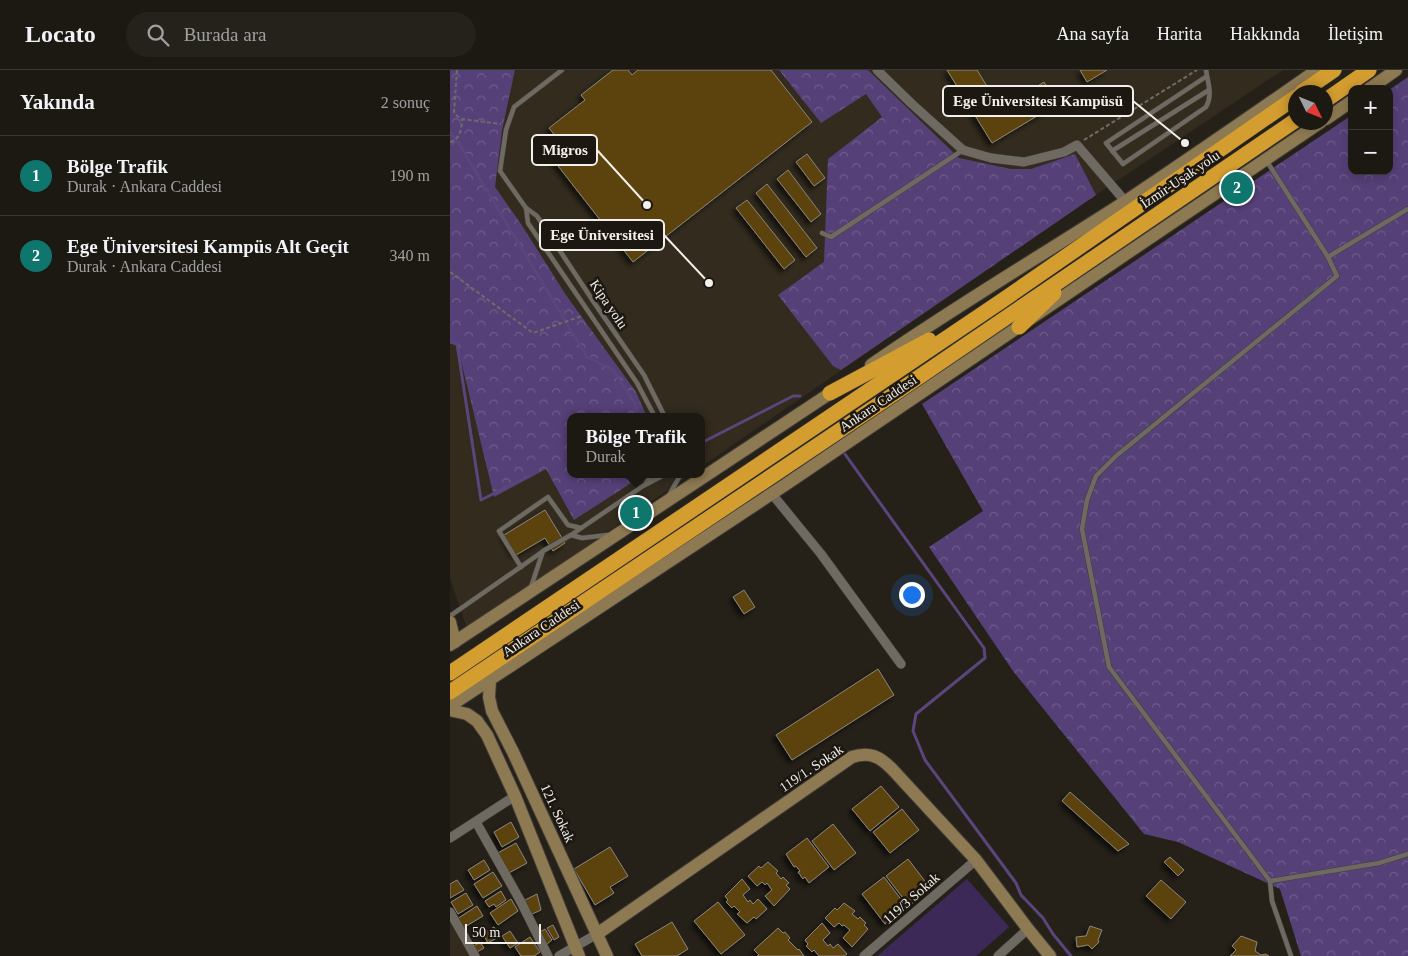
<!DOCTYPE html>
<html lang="tr">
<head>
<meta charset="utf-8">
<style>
	:root { --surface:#1c1913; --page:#25221c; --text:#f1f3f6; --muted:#a0a0a0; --line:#3a3833; --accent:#0f766e }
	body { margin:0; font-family:Georgia,serif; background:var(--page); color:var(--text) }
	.controls { position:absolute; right:15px; top:15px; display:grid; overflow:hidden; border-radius:10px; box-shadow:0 2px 12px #0003 }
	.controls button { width:45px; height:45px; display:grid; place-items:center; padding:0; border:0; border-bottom:1px solid var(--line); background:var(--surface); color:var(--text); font:25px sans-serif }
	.compass { position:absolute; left:838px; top:15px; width:45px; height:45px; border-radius:50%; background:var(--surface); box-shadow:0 2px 12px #0003; rotate:133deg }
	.scale { position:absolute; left:15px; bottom:12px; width:76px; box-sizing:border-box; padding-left:5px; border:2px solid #f3f0eb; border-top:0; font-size:14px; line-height:18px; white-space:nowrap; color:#f3f0eb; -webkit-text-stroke:4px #1c1710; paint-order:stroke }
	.you { position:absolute; left:461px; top:524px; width:18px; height:18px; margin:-12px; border:4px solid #fff; border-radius:50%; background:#1a73e8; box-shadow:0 0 0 8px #1a73e833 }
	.badge { display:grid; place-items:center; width:32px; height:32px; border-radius:50%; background:var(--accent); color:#fff; font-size:16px; font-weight:700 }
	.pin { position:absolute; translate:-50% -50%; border:2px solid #fff; box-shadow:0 1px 5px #0006 }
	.popup { position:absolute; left:117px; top:343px; width:138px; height:65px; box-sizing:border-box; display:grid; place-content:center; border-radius:10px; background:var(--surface); filter:drop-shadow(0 1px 4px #0005); font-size:16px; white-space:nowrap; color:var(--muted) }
	.popup b { font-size:19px; color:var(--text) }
	.popup::after { content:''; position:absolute; left:50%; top:100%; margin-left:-10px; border:10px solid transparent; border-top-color:var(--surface) }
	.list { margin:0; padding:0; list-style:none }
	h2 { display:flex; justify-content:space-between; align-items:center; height:65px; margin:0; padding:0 20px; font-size:21px }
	h2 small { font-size:16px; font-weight:400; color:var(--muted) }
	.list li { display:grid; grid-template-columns:32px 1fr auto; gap:15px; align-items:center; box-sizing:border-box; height:80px; padding:0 20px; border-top:1px solid var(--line) }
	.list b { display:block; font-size:19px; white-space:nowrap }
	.list p { margin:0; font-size:16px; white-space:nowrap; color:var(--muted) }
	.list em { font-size:16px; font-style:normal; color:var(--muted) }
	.icon { flex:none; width:28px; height:28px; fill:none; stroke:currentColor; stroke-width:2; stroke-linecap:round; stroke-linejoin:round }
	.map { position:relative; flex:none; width:958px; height:886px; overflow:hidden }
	header { display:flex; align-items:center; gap:30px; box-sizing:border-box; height:70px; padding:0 25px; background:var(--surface); border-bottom:1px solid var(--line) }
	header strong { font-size:24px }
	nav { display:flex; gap:28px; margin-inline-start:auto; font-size:18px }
	.search { width:350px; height:45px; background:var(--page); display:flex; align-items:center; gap:12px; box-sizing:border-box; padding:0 18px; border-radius:28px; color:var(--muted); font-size:19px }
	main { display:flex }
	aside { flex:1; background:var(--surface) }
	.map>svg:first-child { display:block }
	.built { fill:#322b1e }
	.green { fill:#3c2958 }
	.forest { fill:url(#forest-crowns) }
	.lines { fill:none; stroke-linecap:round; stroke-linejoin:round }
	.stream { stroke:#5b457d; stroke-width:3 }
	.building { fill:#5c420e; stroke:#8b857c; filter:url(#shadow) }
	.lane-casing { stroke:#403d38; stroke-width:5.5 }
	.street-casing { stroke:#403d38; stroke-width:10 }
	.secondary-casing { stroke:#403d38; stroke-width:14 }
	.highway-casing { stroke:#403d38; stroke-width:16 }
	.path { stroke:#706c65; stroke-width:2; stroke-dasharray:4 2.5; stroke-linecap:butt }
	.lane { stroke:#6f6a61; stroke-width:4.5 }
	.street { stroke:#6f6a61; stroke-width:9 }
	.secondary { stroke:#8d7952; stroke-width:12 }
	.highway { stroke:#d39d30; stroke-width:15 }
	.labels { text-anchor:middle; stroke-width:5; stroke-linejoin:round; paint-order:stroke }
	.street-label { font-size:14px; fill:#f3f0eb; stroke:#1c1710 }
	.leader { fill:none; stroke:#f3f0eb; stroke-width:2 }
	.callout-dot { fill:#f3f0eb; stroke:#1c1710; stroke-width:2 }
	.callout { fill:#1c1710; stroke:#f3f0eb; stroke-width:2 }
	.callout-label { font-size:15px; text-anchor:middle; font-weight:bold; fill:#f3f0eb }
</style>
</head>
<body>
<header>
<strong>Locato</strong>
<div class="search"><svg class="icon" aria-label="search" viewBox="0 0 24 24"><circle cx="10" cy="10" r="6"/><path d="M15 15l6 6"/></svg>Burada ara</div>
<nav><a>Ana sayfa</a><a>Harita</a><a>Hakkında</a><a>İletişim</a></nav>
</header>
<main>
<aside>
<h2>Yakında<small>2 sonuç</small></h2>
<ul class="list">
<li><span class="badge">1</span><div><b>Bölge Trafik</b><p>Durak · Ankara Caddesi</p></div><em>190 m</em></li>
<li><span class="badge">2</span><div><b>Ege Üniversitesi Kampüs Alt Geçit</b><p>Durak · Ankara Caddesi</p></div><em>340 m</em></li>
</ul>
</aside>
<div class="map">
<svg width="958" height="886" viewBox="0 0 958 886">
	<defs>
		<pattern id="forest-crowns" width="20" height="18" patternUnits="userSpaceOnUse" patternTransform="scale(1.25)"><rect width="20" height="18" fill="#564078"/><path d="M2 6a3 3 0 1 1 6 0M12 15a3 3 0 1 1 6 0" fill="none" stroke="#6f5c8b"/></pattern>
		<filter id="shadow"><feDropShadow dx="-3.5" dy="3.5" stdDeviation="2.5" flood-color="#0009"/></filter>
	</defs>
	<rect width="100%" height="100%" fill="#252119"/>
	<!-- built -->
	<g class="built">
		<polygon points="0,0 833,0 646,125 251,397 251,347 121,347 121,404 241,404 17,559 0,508"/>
		<polygon points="0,844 24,886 0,886"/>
	</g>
	<!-- green -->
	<polygon class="green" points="517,809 559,857 526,886 427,886"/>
	<!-- forest -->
	<g class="forest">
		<polygon points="0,0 65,0 52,60 45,117 71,154 116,225 186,322 197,347 121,347 121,404 192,404 192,406 124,450 96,399 44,427 7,274 0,273"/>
		<polygon points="329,0 418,0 509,88 561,99 581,99 625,84 646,125 391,300 383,296 328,225 374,192 378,89 432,47 416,24 371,53"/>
		<polygon points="958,7 958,886 851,886 830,819 728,772 694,764 563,601 479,477 533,441 472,334 902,45 902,101 939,101 939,20"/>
	</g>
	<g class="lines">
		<!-- stream -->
		<g class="stream">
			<polyline points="0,62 9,74 137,287 163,300 184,332 189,347"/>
			<polyline points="0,272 7,274 31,430 78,406"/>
			<polyline points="251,373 343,326 350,326"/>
			<polyline points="392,380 534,578 535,588 466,644 463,661 475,690 566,813 571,825 593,848 603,864 621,886"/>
		</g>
	</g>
	<!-- building -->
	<g class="building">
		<polygon points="163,0 178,0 182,5 188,0 321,0 362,52 183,192 94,78 107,68 99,58 135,30 131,25"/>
		<polygon points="497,0 527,0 551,39 594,12 607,34 542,73"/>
		<polygon points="630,0 657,0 637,12"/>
		<polygon points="357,84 375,108 364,116 346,92"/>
		<polygon points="338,100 371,144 361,152 327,109"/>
		<polygon points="317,114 367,178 356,187 306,123"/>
		<polygon points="297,130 345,190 334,199 286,138"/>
		<polygon points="95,440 115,473 103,481 95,468 66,485 54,465"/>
		<polygon points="294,520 305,537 294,544 283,527"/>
		<polygon points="428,599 444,625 342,690 326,665"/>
		<polygon points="431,716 449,737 420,761 402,739"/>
		<polygon points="620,722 679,774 668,781 612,731"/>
		<polygon points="452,739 469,760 440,783 423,762"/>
		<polygon points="61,752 69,767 52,777 44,762"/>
		<polygon points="383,754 406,783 384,800 362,771"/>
		<polygon points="357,768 379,797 359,813 355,807 353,809 348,802 350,801 346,796 344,797 336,784"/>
		<polygon points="66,773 77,793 57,804 46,784"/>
		<polygon points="160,777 178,806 160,817 164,823 145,835 124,799"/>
		<polygon points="720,787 734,800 728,806 714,792"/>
		<polygon points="458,789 481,819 459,836 436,806"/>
		<polygon points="34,790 40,800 24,810 18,800"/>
		<polygon points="318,792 328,801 326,803 331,809 333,807 339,813 336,815 340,819 324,836 315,826 322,820 317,813 315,815 312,812 307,816 298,806 309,796 311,798"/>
		<polygon points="43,802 52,816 33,828 24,814"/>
		<polygon points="434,807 457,837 435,854 412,824"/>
		<polygon points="292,809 300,819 293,825 298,832 300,830 303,834 308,829 317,839 306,849 304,847 297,853 287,844 290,842 284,836 282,838 276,832 278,830 275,826"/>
		<polygon points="7,810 14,820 0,828 0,814"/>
		<polygon points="711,810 736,832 721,849 696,826"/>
		<polygon points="51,821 56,830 46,837 44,834 39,837 35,831"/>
		<polygon points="16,823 23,835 8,844 1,832"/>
		<polygon points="87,824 91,840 80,845 73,831"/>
		<polygon points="61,829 68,841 48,855 40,843"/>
		<polygon points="268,832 295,865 271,884 244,851"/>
		<polygon points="394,833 405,841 402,844 408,849 410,847 416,853 414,855 418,859 402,877 393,868 400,860 394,855 392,856 389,853 384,857 375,848 385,838 387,840"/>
		<polygon points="27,836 33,846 13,858 7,849"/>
		<polygon points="222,852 238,879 227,886 192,886 185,874"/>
		<polygon points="372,853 380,863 373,870 378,876 380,874 383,878 388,874 397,884 394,886 369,886 364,880 362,882 356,876 358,874 355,870"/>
		<polygon points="103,855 109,867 104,870 97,858"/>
		<polygon points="640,856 652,860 648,870 649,872 642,879 638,875 627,877 626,867 636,866"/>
		<polygon points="44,857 50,866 38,873 33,864"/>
		<polygon points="328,858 333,863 335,862 340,868 338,870 348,880 349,879 354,886 307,886 309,885 304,880"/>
		<polygon points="95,859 102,870 97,874 90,862"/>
		<polygon points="60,861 68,873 60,878 52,866"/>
		<polygon points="791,866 807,872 805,881 811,885 816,884 819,886 780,886 786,880 782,876"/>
		<polygon points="80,867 90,882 84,886 71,886 65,877"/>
		<polygon points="30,872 34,878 27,882 24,876"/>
	</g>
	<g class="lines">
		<!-- lane casing -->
		<g class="lane-casing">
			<g id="lane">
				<polyline points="112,0 64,37 56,60 50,101 76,138 87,146 145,234 194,305 215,347"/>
				<path d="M756 0C758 14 763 24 756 37L673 94 656 73 757 6"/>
				<polyline points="662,81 759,20"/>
				<polyline points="816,90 878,187 887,206 666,386 646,406 637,430 632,459 659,597 820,811 822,831 841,886"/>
				<polyline points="76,138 78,153 187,313 205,347"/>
				<polyline points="372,163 381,167 513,80"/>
				<polyline points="878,187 958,139"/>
				<polyline points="196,413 202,404"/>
				<polyline points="219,425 231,404"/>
				<polyline points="121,465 193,416 216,404"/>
				<polyline points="71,497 49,461 98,427 118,455 131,458"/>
				<polyline points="81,517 93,481 121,465 132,468 158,465"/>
				<polyline points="0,546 92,482"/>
				<polyline points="820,811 929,793 958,784"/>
			</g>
		</g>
		<!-- street casing -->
		<g class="street-casing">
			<g id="street">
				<polyline points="427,0 462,34 513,80 541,88 574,92 614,82 627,75 675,131"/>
				<polyline points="322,424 371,484 451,594"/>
				<polyline points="26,752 71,832 98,886"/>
				<polyline points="0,768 65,726"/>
				<polyline points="0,842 25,886"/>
				<polyline points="109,886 147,864"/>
				<polyline points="414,886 526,790"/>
				<polyline points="548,886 578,859"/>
			</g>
		</g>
		<!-- secondary casing -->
		<g class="secondary-casing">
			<g id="secondary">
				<polyline points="919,19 946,0"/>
				<polyline points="876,49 902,31"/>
				<path d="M421 295C504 237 591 186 676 131 740 88 804 44 867 0"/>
				<polyline points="0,552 5,572"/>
				<polyline points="0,575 388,318"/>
				<polyline points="40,611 39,627 42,641 63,682 157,886"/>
				<polyline points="0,636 335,415 871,52"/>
				<polyline points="0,640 17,644 27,651 37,665 65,726 129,886"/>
				<path d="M147 864 402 687C420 681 430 687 442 699L526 790 578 859 600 886"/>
			</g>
		</g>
		<!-- highway casing -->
		<g class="highway-casing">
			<g id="highway">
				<polyline points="852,22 884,0"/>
				<polyline points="876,30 919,0"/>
				<polyline points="569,257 604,223"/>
				<polyline points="380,323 479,270"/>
				<polyline points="0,603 553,230 846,27"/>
				<polyline points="0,622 450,320 846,50"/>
			</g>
		</g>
		<!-- path -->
		<g class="path">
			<polyline points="7,0 4,42 7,46 12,49 51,54"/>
			<polyline points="634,70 747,0"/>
			<path d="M0 72C11 68 11 60 12 50"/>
			<polyline points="0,202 83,263 132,246"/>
		</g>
		<!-- lane -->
		<use href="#lane" class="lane"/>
		<!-- street -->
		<use href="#street" class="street"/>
		<!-- secondary -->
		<use href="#secondary" class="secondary"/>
		<!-- highway -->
		<use href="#highway" class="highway"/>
	</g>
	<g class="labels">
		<!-- street labels -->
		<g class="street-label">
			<text transform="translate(730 109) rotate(-34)" y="5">İzmir-Uşak yolu</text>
			<text transform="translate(159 234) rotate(56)" y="5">Kipa yolu</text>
			<text transform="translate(428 333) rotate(-34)" y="5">Ankara Caddesi</text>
			<text transform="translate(91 558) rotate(-34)" y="5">Ankara Caddesi</text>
			<text transform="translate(361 698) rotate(-34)" y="5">119/1. Sokak</text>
			<text transform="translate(108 743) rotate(65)" y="5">121. Sokak</text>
			<text transform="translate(461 828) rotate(-41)" y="5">119/3 Sokak</text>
		</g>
	</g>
	<!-- callouts -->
	<path class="leader" d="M735 73L683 31M197 135L147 80M259 213L214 165"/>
	<g class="callout-dot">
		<circle cx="735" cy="73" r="5"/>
		<circle cx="197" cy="135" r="5"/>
		<circle cx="259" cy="213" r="5"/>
	</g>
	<g class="callout">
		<rect x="493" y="16" width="190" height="30" rx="5"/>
		<rect x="82" y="65" width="65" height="30" rx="5"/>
		<rect x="90" y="150" width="124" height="30" rx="5"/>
	</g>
	<g class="callout-label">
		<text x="588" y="36">Ege Üniversitesi Kampüsü</text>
		<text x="115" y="85">Migros</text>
		<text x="152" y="170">Ege Üniversitesi</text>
	</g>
</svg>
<div class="controls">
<button>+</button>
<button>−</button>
</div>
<svg class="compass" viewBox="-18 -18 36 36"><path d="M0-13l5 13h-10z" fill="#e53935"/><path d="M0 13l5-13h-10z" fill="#a0a0a0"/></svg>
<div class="scale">50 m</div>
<div class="you"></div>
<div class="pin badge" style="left:186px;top:443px">1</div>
<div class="popup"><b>Bölge Trafik</b>Durak</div>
<div class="pin badge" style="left:787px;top:118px">2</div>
</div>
</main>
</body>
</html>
